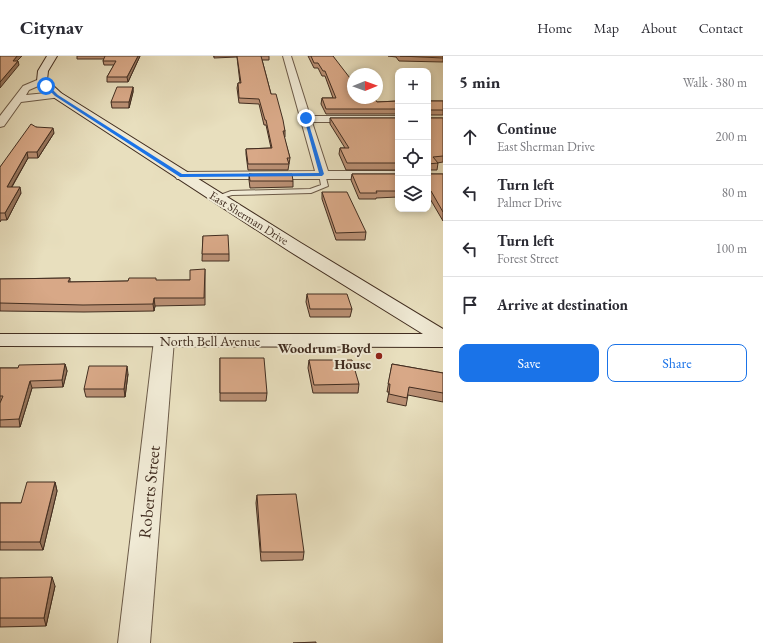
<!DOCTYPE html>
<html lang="en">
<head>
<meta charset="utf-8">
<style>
	:root { --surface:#fff; --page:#f7f7f7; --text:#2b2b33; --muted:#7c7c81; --line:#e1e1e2; --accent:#1a73e8 }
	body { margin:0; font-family:"EB Garamond",serif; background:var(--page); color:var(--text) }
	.controls { position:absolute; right:12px; top:12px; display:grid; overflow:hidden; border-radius:8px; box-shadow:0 2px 6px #0003 }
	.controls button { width:36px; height:36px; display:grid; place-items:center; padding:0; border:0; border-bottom:1px solid var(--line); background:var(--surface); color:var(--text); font:20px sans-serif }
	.compass { position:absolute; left:347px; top:12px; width:36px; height:36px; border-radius:50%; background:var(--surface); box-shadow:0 2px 6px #0003; rotate:89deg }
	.stop { position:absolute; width:12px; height:12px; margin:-9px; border:3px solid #1a73e8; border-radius:50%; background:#fff }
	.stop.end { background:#1a73e8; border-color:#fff; box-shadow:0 1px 4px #0008 }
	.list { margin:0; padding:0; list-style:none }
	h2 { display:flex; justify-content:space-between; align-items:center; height:52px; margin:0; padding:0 16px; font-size:17px }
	h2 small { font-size:13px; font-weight:400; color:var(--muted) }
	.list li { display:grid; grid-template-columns:26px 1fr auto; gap:12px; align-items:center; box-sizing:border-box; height:56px; padding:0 16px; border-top:1px solid var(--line) }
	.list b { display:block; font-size:15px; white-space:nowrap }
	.list p { margin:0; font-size:13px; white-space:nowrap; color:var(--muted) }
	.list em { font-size:13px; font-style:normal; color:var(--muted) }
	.actions { display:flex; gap:8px; padding:12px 16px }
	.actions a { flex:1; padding:9px 0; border:1px solid var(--accent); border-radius:8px; text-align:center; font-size:14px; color:var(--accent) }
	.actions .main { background:var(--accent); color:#fff }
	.icon { flex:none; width:22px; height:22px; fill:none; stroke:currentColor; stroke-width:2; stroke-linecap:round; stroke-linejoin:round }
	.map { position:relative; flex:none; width:443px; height:587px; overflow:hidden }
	header { display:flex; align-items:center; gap:24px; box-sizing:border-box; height:56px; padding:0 20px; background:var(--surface); border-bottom:1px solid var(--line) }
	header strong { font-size:19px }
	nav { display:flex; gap:22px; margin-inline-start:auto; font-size:14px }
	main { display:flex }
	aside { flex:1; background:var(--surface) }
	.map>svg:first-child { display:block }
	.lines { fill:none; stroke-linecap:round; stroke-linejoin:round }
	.lane-casing { stroke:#6b5a48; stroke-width:2 }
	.street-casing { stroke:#6b5a48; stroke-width:2 }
	.secondary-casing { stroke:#412d20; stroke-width:2 }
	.lane { fill:#f0ead5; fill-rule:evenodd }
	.street { fill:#f0ead5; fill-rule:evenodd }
	.secondary { fill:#f0ead5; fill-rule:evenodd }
	.wall { fill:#ba9074; stroke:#412d20 }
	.shaded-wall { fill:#97765e; stroke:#412d20 }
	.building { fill:#d8a887; stroke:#412d20 }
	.route { fill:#1a73e8 }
	.poi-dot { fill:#8f2418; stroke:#f0ead5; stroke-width:1.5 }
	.labels { text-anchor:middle; stroke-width:4; stroke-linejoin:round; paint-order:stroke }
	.far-street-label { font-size:12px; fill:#412d20; stroke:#f0ead5 }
	.street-label { font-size:14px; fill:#412d20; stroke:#f0ead5 }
	.poi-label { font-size:14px; font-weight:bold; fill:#412d20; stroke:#f0ead5; text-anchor:end }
	.near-street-label { font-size:17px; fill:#412d20; stroke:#f0ead5 }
</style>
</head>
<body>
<header>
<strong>Citynav</strong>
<nav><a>Home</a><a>Map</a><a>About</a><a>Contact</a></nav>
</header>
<main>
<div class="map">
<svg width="443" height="587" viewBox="0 0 443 587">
	<rect width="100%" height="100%" fill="#e8dfbe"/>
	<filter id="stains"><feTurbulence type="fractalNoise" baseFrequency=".005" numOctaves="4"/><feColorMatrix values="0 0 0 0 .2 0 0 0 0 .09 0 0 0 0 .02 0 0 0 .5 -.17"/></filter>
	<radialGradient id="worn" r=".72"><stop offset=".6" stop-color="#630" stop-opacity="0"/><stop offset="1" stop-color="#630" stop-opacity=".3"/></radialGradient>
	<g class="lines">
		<!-- lane casing -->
		<g class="lane-casing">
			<polygon id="lane" points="322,116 325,118 328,130 311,137 232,139 216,144 212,142 231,135 310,133 321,129 319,118"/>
		</g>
		<!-- street casing -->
		<g class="street-casing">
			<g id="street">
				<polygon points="283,0 291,0 310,60 398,60 398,66 312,66 328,115 398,115 398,123 177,123 175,120 177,117 182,116 315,115"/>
				<polygon points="42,22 47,25 45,27 29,34 26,39 57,36 61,37 62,39 61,41 21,46 4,70 0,71 0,60 23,30"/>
				<polygon points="164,278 171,280 174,284 150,587 118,587 154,284 157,280"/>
			</g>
		</g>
		<!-- secondary casing -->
		<g class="secondary-casing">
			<polygon id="secondary" points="47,0 57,0 48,15 47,24 61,37 301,187 443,273 443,291 0,290 0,278 423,278 289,195 53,41 37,25 38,15"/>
		</g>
		<!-- lane -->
		<use href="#lane" class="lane"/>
		<!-- street -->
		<use href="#street" class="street"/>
		<!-- secondary -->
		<use href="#secondary" class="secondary"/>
	</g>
	<!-- wall -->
	<g class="wall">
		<polygon points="77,0 140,0 128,26 107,26 107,21 114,9 104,9 103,5 104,3 77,3"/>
		<polygon points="213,0 269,0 269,4 262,4 271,38 285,75 285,81 284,81 290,102 288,114 248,114 246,98 246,93 271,92 266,69 264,69 259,48 239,47 237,32 238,27 240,27 237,1 214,2 214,0"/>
		<polygon points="308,0 333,0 353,42 377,46 398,45 398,58 326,58 321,48 322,42 333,42 325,20 322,20 318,12 314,12"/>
		<polygon points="388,0 443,0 443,6 399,5 396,1"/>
		<polygon points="133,31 133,36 129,52 112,52 111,46"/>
		<rect x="428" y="45" width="15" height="14"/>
		<polygon points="330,62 398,62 398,114 346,114 339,98 340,92 345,92 330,68"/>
		<polygon points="428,62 443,62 443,106 437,107 438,107 437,114 428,114 428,118 443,118 443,165 429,141 428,141"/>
		<polygon points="36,71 54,77 38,102 28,102 12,131 21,137 7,164 1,164 0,166 0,111"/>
		<polygon points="249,118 293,125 293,131 250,132 249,124"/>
		<polygon points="352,118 398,118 398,141 376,142 376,143 359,143 351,124"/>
		<polygon points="322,136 366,176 365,184 336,184 322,143"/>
		<polygon points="203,180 229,198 229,205 202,205"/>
		<polygon points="205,213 205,249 155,250 154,255 84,256 0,255 0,223 70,222 70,226 190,224"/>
		<polygon points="307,238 352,253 350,261 310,261 306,246"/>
		<polygon points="220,302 267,337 266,345 220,345"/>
		<polygon points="309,304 359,328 358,337 313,337 308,312"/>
		<polygon points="65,308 67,315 63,331 32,332 20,371 0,371 0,312 18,312"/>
		<polygon points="392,308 443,317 443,346 408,339 406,350 387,346 389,336 387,336"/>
		<polygon points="128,318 125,341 86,341 84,333"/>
		<polygon points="55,426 57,435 43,494 0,494 0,447 21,447"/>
		<polygon points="257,439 304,496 303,504 261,505 256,447"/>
		<polygon points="0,522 55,530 46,570 0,571"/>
	</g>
	<!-- shaded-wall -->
	<g class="shaded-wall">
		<polygon points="17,0 22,0 13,9 13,5"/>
		<polygon points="138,0 140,0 128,26 127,21"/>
		<polygon points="18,5 19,9 0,32 0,26"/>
		<polygon points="133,31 133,36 129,52 129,46"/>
		<polygon points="53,72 54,77 38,102 37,96"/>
		<polygon points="27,96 28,102 8,137 7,131"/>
		<polygon points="20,131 21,137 7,164 5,157"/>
		<polygon points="154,242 155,250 154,255 153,248"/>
		<polygon points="65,308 67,315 63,331 62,324"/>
		<polygon points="127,310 128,318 125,341 124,333"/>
		<polygon points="30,325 32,332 20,371 19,363"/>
		<polygon points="55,426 57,435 43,494 40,486"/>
		<polygon points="52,521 55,530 46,570 44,562"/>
	</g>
	<!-- building -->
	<g class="building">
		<polygon points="0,0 17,0 13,5 18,5 0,26"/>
		<polygon points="105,0 138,0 127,21 107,21 116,5 103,5"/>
		<polygon points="237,0 261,0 271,38 276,38 283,64 285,75 283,75 290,102 287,102 289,108 248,108 246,93 272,92 266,64 265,64 259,43 239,42 238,27 241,27"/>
		<polygon points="311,0 333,0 353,26 353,42 374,42 377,46 398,45 398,53 326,53 322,42 336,42 325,15 323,15 318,7 314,7"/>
		<polygon points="400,0 443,0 443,2"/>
		<polygon points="117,31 133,31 129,46 111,46"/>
		<rect x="428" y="45" width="15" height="9"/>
		<polygon points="330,62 398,62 398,107 347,107 340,92 349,92"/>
		<polygon points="428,62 443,62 443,100 433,101 438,107 428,108 428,118 443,118 443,156 431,135 428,135"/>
		<polygon points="31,68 36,71 53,72 37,96 27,96 7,131 20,131 5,157 0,157 0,111"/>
		<polygon points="249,118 292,118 293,125 250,125"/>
		<polygon points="352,118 398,118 398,135 376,135 377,137 360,137"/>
		<polygon points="322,136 347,136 366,176 336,177"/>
		<polygon points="228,179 229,198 202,198 203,180"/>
		<polygon points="205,213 204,242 154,242 153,248 83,249 0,247 0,223 70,222 68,226 128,225 129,222 156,222 156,224 190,224 190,214"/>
		<polygon points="307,238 347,238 352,253 310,253"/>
		<polygon points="220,302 264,302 267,337 220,337"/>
		<polygon points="309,304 352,304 359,328 314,329"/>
		<polygon points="65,308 62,324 30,325 19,363 0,364 0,347 3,340 0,340 0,312 18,312 19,309"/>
		<polygon points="392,308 443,317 443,337 409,331 407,342 389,338 390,328 388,328"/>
		<polygon points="89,310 127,310 124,333 84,333"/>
		<polygon points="27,426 55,426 40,486 0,486 0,447 21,447"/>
		<polygon points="296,438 304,496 261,496 257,439"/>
		<polygon points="52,521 44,562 0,562 0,522"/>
		<polygon points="316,586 316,587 293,587"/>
	</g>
	<!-- route -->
	<polygon class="route" points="48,29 58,39 182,118 319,117 304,62 307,62 324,118 322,120 180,121 55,40 45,30"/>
	<!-- markers -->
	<circle class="poi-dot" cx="379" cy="300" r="4"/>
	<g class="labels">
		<!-- far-street labels -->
		<g class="far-street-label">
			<text transform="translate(249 162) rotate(32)" y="4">East Sherman Drive</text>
		</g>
		<!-- street labels -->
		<g class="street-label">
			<text x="210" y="290">North Bell Avenue</text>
		</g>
		<!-- poi labels -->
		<g class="poi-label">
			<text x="371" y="297">Woodrum-Boyd<tspan x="371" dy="16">House</tspan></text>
		</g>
		<!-- near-street labels -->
		<g class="near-street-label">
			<text transform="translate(149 436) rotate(-84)" y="6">Roberts Street</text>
		</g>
	</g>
	<rect width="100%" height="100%" filter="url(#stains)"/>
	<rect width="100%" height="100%" fill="url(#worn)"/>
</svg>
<div class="controls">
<button>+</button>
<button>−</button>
<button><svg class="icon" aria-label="locate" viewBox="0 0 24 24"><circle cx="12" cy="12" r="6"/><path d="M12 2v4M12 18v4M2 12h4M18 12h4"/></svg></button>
<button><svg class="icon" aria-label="layers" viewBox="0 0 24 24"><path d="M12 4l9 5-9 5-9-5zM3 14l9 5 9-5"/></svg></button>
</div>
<svg class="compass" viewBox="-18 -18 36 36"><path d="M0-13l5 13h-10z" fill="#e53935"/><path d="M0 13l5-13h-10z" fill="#7c7c81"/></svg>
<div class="stop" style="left:46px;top:30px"></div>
<div class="stop end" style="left:306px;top:62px"></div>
</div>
<aside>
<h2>5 min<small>Walk · 380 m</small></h2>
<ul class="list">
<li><svg class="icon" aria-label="ahead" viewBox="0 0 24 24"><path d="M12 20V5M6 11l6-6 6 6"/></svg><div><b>Continue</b><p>East Sherman Drive</p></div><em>200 m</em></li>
<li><svg class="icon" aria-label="left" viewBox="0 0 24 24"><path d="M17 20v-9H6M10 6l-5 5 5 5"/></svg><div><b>Turn left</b><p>Palmer Drive</p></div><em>80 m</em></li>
<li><svg class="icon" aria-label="left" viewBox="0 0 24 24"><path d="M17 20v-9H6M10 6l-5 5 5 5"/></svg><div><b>Turn left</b><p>Forest Street</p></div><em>100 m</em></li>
<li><svg class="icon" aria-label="arrive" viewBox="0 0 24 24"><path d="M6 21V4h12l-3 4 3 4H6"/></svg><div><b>Arrive at destination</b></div></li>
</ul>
<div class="actions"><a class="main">Save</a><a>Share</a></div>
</aside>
</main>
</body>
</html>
